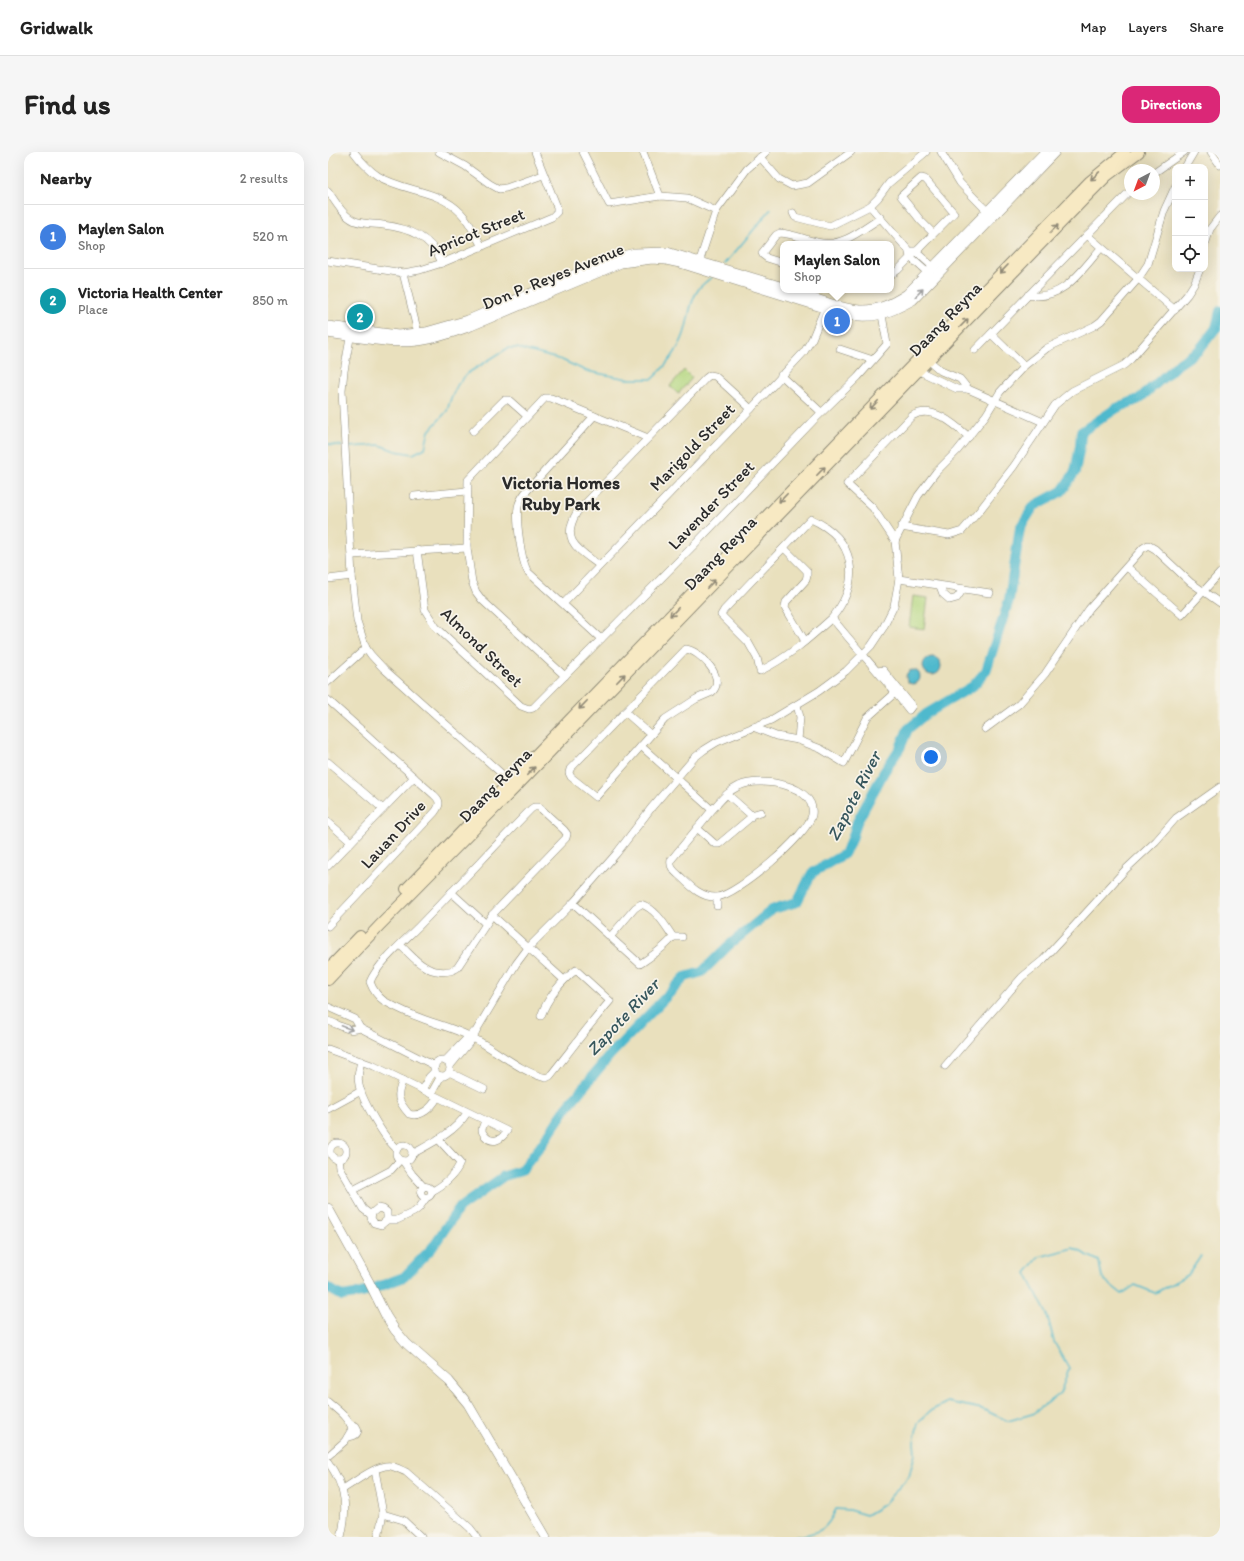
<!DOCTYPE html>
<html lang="en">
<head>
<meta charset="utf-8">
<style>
	:root { --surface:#fff; --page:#f6f6f6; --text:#222; --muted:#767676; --line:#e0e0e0; --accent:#db2777 }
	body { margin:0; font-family:Itim,sans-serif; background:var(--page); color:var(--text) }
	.controls { position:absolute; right:12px; top:12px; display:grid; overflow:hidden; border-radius:8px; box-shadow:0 4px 16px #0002 }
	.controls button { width:36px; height:36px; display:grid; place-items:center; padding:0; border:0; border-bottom:1px solid var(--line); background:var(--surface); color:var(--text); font:20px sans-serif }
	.compass { position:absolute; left:796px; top:12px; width:36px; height:36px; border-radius:50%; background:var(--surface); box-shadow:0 4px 16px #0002; rotate:221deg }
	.you { position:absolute; left:603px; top:605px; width:14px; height:14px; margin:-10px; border:3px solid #fff; border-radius:50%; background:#1a73e8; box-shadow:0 0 0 6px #1a73e833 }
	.badge { display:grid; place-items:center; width:26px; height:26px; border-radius:50%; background:var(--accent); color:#fff; font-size:13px; font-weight:700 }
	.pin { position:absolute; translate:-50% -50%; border:2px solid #fff; box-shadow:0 1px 4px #0006 }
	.popup { position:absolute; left:452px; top:89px; width:114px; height:52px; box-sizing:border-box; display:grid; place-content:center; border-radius:8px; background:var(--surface); filter:drop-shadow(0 1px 3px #0005); font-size:13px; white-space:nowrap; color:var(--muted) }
	.popup b { font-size:15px; color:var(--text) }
	.popup::after { content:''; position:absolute; left:50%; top:100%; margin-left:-8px; border:8px solid transparent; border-top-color:var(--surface) }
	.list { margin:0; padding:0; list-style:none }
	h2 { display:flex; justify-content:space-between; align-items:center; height:52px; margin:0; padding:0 16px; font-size:17px }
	h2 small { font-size:13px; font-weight:400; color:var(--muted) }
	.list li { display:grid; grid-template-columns:26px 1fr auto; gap:12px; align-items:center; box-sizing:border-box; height:64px; padding:0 16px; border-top:1px solid var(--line) }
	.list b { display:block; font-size:15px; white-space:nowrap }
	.list p { margin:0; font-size:13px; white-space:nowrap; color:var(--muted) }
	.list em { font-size:13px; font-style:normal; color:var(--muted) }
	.icon { flex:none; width:22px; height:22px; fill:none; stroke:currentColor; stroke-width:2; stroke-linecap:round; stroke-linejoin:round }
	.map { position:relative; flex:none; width:892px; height:1385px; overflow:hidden; border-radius:12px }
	header { display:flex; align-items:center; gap:24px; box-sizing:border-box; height:56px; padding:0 20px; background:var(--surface); border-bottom:1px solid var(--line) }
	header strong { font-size:19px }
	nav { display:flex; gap:22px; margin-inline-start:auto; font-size:14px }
	.intro { display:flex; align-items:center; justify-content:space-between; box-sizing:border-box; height:96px; padding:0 24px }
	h1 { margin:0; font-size:28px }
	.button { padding:10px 18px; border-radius:12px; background:var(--accent); color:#fff; font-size:14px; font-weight:700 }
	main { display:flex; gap:24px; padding:0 24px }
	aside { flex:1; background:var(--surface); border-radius:12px; box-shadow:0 4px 16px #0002 }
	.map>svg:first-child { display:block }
	.green { fill:#b4d77f; stroke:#708155 }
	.water { fill:#50b9cd; stroke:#3e727c }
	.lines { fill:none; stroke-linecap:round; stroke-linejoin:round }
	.stream { stroke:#50b9cd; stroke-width:1.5 }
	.river { stroke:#50b9cd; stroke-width:10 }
	.minor-casing { stroke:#8a8674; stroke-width:8 }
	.tertiary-casing { stroke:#8a8674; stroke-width:10 }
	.secondary-casing { stroke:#8a8674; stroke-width:12 }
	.minor { stroke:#fff; stroke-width:7 }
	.tertiary { stroke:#fff; stroke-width:9 }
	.secondary { stroke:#f7e9c3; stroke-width:10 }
	.oneway { stroke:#918a77 }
	.oneway2 { stroke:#a0a0a0 }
	.labels { text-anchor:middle; stroke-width:3.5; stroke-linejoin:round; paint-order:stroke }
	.street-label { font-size:17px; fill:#2b2b2b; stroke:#f7f3e8 }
	.neighbourhood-label { font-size:18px; font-weight:bold; fill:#2b2b2b; stroke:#f7f3e8 }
	.water-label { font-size:18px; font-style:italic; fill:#36565c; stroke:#f7f3e8 }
</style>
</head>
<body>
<header>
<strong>Gridwalk</strong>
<nav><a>Map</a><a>Layers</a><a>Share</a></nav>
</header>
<div class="intro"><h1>Find us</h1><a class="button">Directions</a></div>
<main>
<aside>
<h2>Nearby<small>2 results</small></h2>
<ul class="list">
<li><span class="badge" style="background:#3f7fe0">1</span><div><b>Maylen Salon</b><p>Shop</p></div><em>520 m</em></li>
<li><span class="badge" style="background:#0f9aa8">2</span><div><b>Victoria Health Center</b><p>Place</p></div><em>850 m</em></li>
</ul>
</aside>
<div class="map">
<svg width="892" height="1385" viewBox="0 0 892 1385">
	<rect width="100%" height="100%" fill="#f7f3e8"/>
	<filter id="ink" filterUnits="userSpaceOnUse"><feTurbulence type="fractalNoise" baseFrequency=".025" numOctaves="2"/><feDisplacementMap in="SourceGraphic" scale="8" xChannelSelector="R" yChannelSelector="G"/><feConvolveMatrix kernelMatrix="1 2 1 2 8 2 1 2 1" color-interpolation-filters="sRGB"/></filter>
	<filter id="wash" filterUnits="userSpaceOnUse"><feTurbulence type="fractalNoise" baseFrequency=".012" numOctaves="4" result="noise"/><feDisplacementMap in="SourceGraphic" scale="16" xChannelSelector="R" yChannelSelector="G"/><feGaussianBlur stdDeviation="0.9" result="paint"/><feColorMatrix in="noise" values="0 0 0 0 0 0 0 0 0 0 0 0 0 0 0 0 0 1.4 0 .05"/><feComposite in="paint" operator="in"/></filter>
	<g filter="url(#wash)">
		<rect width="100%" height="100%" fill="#e9e0bd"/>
		<!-- green -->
		<g class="green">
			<polygon points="356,218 364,226 350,242 342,234"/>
			<polygon points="585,444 600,446 596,477 581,475"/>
		</g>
		<!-- water -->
		<g class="water">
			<circle cx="604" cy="514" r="9"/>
			<circle cx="585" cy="525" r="7"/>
		</g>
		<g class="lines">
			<!-- stream -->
			<g class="stream">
				<polyline points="397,112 443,57"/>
				<polyline points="0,292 14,294"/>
				<path d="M20 295 51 293 68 299 85 302 97 296 101 279 119 259 123 246 130 232 140 221 180 196H189L234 208 258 219 300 227H324C338 214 350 200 356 182 361 168 361 150 370 138 373 133 379 129 384 125"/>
				<path d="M467 1385C491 1380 498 1380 508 1357L521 1358 538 1363 555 1353 581 1324 587 1302 586 1290 590 1271 602 1259 620 1250 654 1257 680 1269 704 1262 732 1242 741 1216 726 1190 719 1162 698 1121 711 1105 745 1096 771 1109 774 1126 794 1142 807 1133 827 1141 860 1123 873 1104"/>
			</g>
			<!-- river -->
			<polyline class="river" points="0,1136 14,1144 34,1141 76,1125 104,1096 131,1056 176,1024 193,1019 212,995 239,955 282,903 357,825 374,820 400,794 445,757 469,750 484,721 516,702 524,687 529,670 556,620 572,596 580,577 598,562 645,534 658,519 681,448 692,376 706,354 734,339 747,320 752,294 753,280 789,256 811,247 849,213 871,198 888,176 892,159"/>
		</g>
	</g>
	<g filter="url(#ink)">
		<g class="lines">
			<!-- minor casing -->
			<g class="minor-casing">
				<g id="minor">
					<path d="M26 0C33 9 40 18 50 24 76 40 110 37 133 61 142 70 148 84 154 95"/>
					<polyline points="111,0 137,14 162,32 171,37 178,36 215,23"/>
					<polyline points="255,0 281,52 332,44 359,46 388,59"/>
					<polyline points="315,0 332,44"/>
					<polyline points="613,0 632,31 659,59"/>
					<polyline points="883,0 892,13"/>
					<polyline points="432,5 451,27 464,34 480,31 523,0"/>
					<polyline points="857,15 866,0"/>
					<polyline points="826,21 856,0"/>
					<path d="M0 39C7 49 15 64 27 69 35 72 46 72 55 73 81 76 104 85 114 111"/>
					<polyline points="542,54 581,99 587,99 605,115"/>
					<polyline points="465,61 467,65 502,74 542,54 550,46 561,31 598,0"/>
					<polyline points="759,83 847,158"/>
					<polyline points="877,93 882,77 892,64"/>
					<polyline points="581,101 582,105 600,121"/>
					<polyline points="0,109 75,121 92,118 114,111 224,65 229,60 229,55 207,0"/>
					<path d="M455 111 439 106 435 103 434 101 448 83 452 81C467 82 480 89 494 91 515 95 536 76 553 66"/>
					<polyline points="370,114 388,59 419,17 438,0"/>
					<polyline points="75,121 91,185"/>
					<polyline points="563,123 570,118 626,61 599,29 597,27 593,26 573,44 593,69 605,81"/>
					<path d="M700 143C734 150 754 118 773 96"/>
					<polyline points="23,181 16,219 14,239 24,424 29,469 38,496 43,503 56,517 174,622"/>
					<polyline points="663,182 696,214"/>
					<polyline points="512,197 545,208"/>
					<polyline points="647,198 802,39"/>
					<polyline points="598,206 613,219 632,227 640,237"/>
					<polyline points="587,217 629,237 640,237 715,270"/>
					<polyline points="453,223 493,260"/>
					<path d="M266 264 197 341C194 345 191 350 190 355 188 368 193 409 200 420L273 487"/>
					<polyline points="145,279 176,248 181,248 199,264"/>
					<polyline points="86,344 139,339"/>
					<polyline points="573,375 621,383 634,379 652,358 686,314 727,253 744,239 796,213 803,207 859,143 866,132 872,117"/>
					<path d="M567 389 545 356 519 332 584 264C604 252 626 272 641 285"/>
					<polyline points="456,396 479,419 479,424 478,428 458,450 457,455 477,489"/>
					<polyline points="89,398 97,458 108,475 193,554 201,557 205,556 371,388 485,269 530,225 559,192 553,157"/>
					<polyline points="24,403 139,396"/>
					<path d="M271 413C250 397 232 389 249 360L378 226 382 223 387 224 423 257"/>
					<polyline points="799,415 854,463 892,421"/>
					<polyline points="0,427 24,424"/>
					<polyline points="571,427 662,441"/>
					<polyline points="612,434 615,442 622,448 629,446 635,437"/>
					<polyline points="236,451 423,257 476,200 484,187 498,153"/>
					<path d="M504 466C534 429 528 387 483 367L396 458 393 463 420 490 429 506 432 519C459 506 482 486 504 466 529 497 556 526 581 558L584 554 555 518 550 519"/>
					<path d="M358 497C372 499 399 526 384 540L368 547 337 567 268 645 243 625 241 621 242 617Z"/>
					<polyline points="237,524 154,448 148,440 144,430 139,396 140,328 217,246 223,246 320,286"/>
					<polyline points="0,530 38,496"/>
					<path d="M0 548 106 643C113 649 112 653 107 660L0 774"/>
					<polyline points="469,553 472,565 470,588"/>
					<polyline points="297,560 322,582"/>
					<polyline points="425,575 448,584 470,588 493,597 516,611 539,566 567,541"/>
					<polyline points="657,577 691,552 717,522 761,457 815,396 820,393 827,397 862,430 892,451"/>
					<path d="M313 594 384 658C392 649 400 639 411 634 431 624 489 632 484 663 480 683 409 743 389 745 375 746 364 736 355 727 349 721 341 717 343 708L384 658"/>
					<polyline points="0,610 55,657"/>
					<polyline points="423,663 433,660"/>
					<polyline points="0,670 23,690"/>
					<polyline points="369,676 387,692 391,692 422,666 423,663 399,642"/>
					<polyline points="0,714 86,625"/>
					<polyline points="123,740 158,772"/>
					<polyline points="389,745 389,754"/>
					<path d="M245 751 312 812C322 805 338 795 345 785 337 773 328 757 313 752L307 756 282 785"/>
					<polyline points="164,763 236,828"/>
					<polyline points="345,785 354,785"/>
					<path d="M72 793C80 800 87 809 96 814 104 820 120 822 129 816L164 763 238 686 239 682 236 678 211 655H206L203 657C165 696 128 736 90 775 76 789 49 812 42 830 45 838 49 844 56 849 69 856 84 863 98 868 112 873 127 877 141 884 167 896 190 919 218 926L222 924C242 899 261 873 282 849L248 818C233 829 219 847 213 864"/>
					<polyline points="0,855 27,867 32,876 107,914"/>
					<path d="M0 869C11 872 20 881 32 876"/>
					<path d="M0 897 46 914 179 979C174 987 165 993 157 984 156 982 154 981 154 978 154 975 156 972 157 969"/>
					<circle cx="114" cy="916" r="8"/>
					<path d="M33 909C31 918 29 925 31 933 34 948 57 988 69 997"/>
					<polyline points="117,909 144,881"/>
					<polyline points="122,914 145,886 148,879 188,812 200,796 245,751 288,702 324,655 366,606 376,598 389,590 443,568 491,539 518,519 543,494 555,476 566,454 571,427 567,389 590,344 608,320 629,299 658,263 672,240 696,214 719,196 766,174 773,169 810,127 820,112 836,59 847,35"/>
					<polyline points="617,914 694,825 715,808 798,717 828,689 848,666 892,635"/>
					<polyline points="121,920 156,937"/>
					<path d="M75 928C68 944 69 948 81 962 93 966 104 955 109 946"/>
					<polyline points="94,938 101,925 107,919"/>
					<polyline points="103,942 113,924"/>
					<polyline points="0,957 33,939"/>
					<circle cx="10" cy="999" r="8"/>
					<circle cx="76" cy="1001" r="8"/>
					<path d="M84 1002C104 991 126 981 139 961"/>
					<polyline points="10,1007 11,1015 35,1057 43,1063"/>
					<polyline points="75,1009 84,1022 96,1035"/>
					<circle cx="98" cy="1040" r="5.5"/>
					<polyline points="25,1038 63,1018 72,1008"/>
					<path d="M104 1039C115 1034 128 1022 132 1011L110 987"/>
					<polyline points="59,1068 59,1060 55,1057 50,1056 44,1061 43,1066 46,1071 53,1073 59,1068 69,1068 86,1060 91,1056 98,1046"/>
					<path d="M0 1250C9 1258 20 1265 24 1277L17 1289 0 1304"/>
					<path d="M20 1285C25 1284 29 1284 30 1278L28 1274 22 1272"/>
					<path d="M0 1310C18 1335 20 1356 13 1385"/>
					<polyline points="47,1318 55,1362 50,1385"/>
					<path d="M15 1337C27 1330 49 1312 63 1314 68 1315 73 1318 78 1320L142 1376 149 1385"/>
					<polyline points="55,1362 75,1368 93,1385"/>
				</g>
			</g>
			<!-- tertiary casing -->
			<g class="tertiary-casing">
				<g id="tertiary">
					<path d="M463 138C483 145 512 157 532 158 550 159 565 151 579 142L717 0"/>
					<polyline points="0,174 70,183 98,180 140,168 271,112 290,105 307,101 339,100 455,135"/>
					<path d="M0 181C33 186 69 194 101 187 116 184 129 179 143 174L293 111 324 107 338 108 352 111 516 162C545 168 560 162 585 148L727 0"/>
					<polyline points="0,1056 41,1130 58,1164 67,1178 79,1192 121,1229 140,1252 218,1385"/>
				</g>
			</g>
			<!-- secondary casing -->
			<g class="secondary-casing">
				<g id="secondary">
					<polyline points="78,737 762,29 797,0"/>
					<polyline points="0,817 32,784"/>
					<polyline points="0,828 52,773 190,633 762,41 779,24 811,0"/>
				</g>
			</g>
			<!-- minor -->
			<use href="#minor" class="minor"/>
			<!-- tertiary -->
			<use href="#tertiary" class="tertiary"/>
			<!-- secondary -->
			<use href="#secondary" class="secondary"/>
		</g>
		<!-- one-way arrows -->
		<defs><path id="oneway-shaft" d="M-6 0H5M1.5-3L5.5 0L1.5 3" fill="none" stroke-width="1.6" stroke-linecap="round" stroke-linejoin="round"/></defs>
		<g class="oneway">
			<use href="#oneway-shaft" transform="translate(767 24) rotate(137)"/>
			<use href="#oneway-shaft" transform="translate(726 77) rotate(-46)"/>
			<use href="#oneway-shaft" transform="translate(676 117) rotate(134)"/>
			<use href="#oneway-shaft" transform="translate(636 171) rotate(-46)"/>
			<use href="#oneway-shaft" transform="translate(546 253) rotate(134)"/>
			<use href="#oneway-shaft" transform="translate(493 319) rotate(-46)"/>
			<use href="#oneway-shaft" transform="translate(455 346) rotate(134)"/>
			<use href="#oneway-shaft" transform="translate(383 432) rotate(-46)"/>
			<use href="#oneway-shaft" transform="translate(346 460) rotate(134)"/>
			<use href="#oneway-shaft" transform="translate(293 526) rotate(-46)"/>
			<use href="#oneway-shaft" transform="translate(255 553) rotate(134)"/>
			<use href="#oneway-shaft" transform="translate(203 619) rotate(-46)"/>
		</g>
		<g class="oneway2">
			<use href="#oneway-shaft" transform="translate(591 141) rotate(-46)"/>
			<use href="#oneway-shaft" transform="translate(19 876) rotate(21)"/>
		</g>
	</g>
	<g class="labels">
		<!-- street labels -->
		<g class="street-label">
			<text transform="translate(148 80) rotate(-22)" y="6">Apricot Street</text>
			<text transform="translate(225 124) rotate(-22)" y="6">Don P. Reyes Avenue</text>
			<text transform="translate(617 167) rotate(-46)" y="6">Daang Reyna</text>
			<text transform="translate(364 295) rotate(-46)" y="6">Marigold Street</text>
			<text transform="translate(383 353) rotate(-46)" y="6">Lavender Street</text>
			<text transform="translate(392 401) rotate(-46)" y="6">Daang Reyna</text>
			<text transform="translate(154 495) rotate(44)" y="6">Almond Street</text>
			<text transform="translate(167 633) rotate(-46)" y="6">Daang Reyna</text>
			<text transform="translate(65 682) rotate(-47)" y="6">Lauan Drive</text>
		</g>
		<!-- neighbourhood labels -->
		<g class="neighbourhood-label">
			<text x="233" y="337">Victoria Homes<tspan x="233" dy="21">Ruby Park</tspan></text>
		</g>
		<!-- water labels -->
		<g class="water-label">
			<text transform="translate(526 644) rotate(-63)" y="6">Zapote River</text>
			<text transform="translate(295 865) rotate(-47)" y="6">Zapote River</text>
		</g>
	</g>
</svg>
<div class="controls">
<button>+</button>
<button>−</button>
<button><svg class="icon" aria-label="locate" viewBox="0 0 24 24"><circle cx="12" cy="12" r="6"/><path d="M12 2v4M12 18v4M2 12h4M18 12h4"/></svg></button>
</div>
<svg class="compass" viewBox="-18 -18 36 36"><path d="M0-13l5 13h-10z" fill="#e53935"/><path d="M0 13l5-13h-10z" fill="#767676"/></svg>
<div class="you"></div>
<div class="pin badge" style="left:509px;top:169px;background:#3f7fe0">1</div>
<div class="popup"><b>Maylen Salon</b>Shop</div>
<div class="pin badge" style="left:32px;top:165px;background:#0f9aa8">2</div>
</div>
</main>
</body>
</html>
